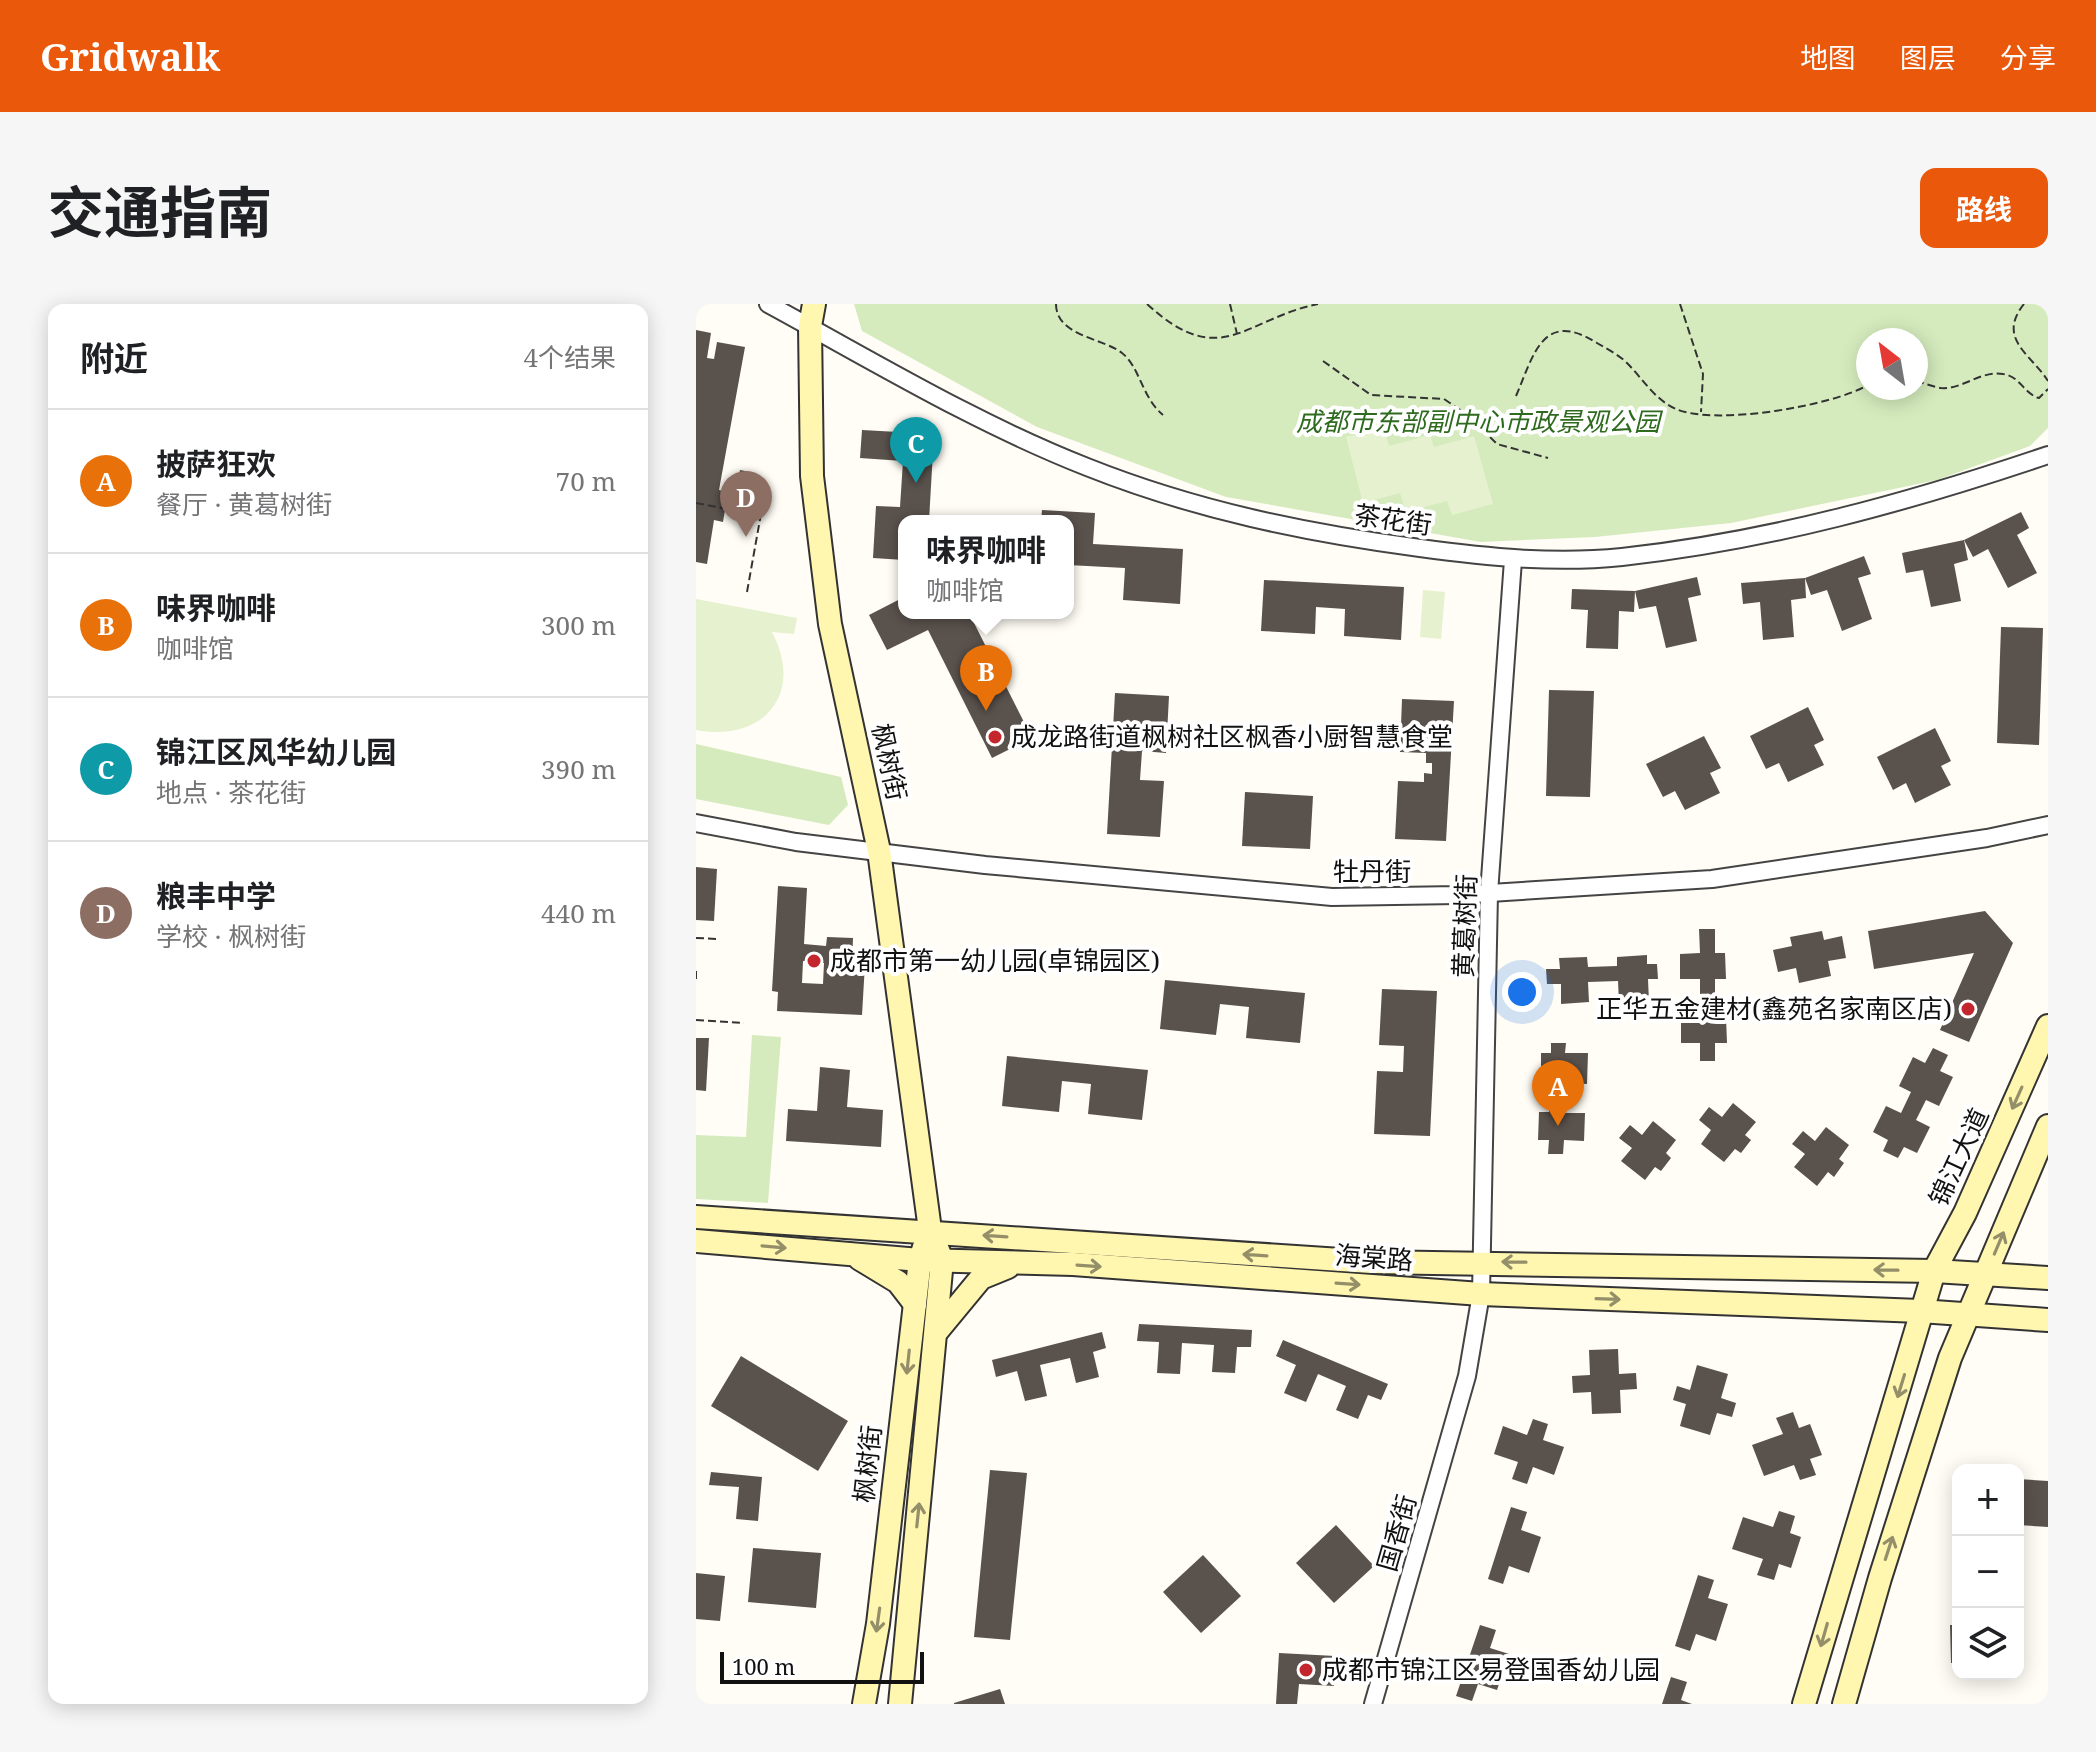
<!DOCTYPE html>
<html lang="zh">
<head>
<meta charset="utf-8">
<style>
	:root { --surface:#fff; --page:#f6f6f6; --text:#202124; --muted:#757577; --line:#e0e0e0; --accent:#ea580c }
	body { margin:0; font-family:"Noto Serif","Noto Sans SC",serif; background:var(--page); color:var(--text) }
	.controls { position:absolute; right:24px; bottom:24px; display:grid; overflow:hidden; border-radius:16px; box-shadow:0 4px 20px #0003 }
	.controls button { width:72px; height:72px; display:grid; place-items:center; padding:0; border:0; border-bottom:2px solid var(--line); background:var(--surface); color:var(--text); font:40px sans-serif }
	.compass { position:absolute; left:1160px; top:24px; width:72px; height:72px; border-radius:50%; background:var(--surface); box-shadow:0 4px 20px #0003; rotate:329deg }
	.scale { position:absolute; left:24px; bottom:20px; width:204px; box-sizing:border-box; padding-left:8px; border:4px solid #111; border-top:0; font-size:22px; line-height:28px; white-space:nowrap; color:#111; -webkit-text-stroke:6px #fff; paint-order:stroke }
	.you { position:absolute; left:826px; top:688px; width:28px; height:28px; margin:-20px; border:6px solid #fff; border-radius:50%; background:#1a73e8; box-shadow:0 0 0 12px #1a73e833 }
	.badge { display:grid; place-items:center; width:52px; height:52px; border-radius:50%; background:var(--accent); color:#fff; font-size:26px; font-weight:700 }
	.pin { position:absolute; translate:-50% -66px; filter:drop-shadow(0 2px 4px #0008) }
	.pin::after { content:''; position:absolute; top:42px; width:28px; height:24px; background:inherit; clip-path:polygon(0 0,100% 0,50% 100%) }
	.popup { position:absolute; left:202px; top:211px; width:176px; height:104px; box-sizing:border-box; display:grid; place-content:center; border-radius:16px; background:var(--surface); filter:drop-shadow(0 2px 6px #0005); font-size:26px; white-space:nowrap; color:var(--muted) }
	.popup b { font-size:30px; color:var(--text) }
	.popup::after { content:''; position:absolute; left:50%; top:100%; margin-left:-16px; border:16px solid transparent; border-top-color:var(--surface) }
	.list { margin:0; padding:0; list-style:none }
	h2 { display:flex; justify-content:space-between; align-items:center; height:104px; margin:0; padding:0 32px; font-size:34px }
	h2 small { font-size:26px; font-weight:400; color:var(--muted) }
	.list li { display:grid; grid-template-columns:52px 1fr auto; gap:24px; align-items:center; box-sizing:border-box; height:144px; padding:0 32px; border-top:2px solid var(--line) }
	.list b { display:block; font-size:30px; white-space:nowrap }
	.list p { margin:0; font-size:26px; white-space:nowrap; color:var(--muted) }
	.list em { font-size:26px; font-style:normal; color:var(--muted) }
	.icon { flex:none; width:44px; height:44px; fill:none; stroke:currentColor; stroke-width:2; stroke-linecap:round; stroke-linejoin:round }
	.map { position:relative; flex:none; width:1352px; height:1400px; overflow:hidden; border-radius:16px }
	header { display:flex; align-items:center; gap:48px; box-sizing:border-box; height:112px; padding:0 40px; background:var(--accent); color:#fff }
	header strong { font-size:38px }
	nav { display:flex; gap:44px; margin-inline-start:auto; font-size:28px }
	.intro { display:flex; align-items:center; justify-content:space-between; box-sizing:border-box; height:192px; padding:0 48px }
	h1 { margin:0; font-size:56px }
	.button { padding:20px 36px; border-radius:16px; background:var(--accent); color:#fff; font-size:28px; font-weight:700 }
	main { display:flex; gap:48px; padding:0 48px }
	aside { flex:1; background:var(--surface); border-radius:16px; box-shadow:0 4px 20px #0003 }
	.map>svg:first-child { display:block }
	.green { fill:#d5ebbd; fill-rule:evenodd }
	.pitch { fill:#e6f2cf }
	.building { fill:#5a524d; fill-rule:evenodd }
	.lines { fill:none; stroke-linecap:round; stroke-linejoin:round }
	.street-casing { stroke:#444; stroke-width:20 }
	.secondary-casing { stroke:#333; stroke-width:26 }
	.path { stroke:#333; stroke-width:2; stroke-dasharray:8 4; stroke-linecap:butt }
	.street { stroke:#fff; stroke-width:16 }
	.secondary { stroke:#fff6b0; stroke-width:22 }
	.oneway { stroke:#948f68 }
	.poi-dot { fill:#c4262e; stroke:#fff; stroke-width:3 }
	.labels { text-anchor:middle; stroke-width:8; stroke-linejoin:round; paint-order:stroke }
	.park-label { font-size:26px; font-style:italic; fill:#2f6b1f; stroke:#fff }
	.street-label { font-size:26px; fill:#111; stroke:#fff }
	.poi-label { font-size:26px; fill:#111; stroke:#fff; text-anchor:start }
</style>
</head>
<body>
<header>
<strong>Gridwalk</strong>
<nav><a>地图</a><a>图层</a><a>分享</a></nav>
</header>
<div class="intro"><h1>交通指南</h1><a class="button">路线</a></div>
<main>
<aside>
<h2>附近<small>4个结果</small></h2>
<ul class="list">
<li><span class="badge" style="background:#e8710a">A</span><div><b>披萨狂欢</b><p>餐厅 · 黄葛树街</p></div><em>70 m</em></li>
<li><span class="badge" style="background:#e8710a">B</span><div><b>味界咖啡</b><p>咖啡馆</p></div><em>300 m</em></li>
<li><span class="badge" style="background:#0f9aa8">C</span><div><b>锦江区风华幼儿园</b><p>地点 · 茶花街</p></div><em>390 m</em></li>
<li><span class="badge" style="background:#8d6e63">D</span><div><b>粮丰中学</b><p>学校 · 枫树街</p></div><em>440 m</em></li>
</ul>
</aside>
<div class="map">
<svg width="1352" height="1400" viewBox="0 0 1352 1400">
	<rect width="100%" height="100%" fill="#fffdf5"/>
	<!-- green -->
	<g class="green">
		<path d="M158 0H1352V124L1334 142 1241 176 1035 219 899 233 785 238 530 193 341 123 166 27ZM1172 36H1220V84H1172Z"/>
		<polygon points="0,440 145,473 152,501 133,521 0,495"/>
		<polygon points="56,731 85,733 72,899 0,895 0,831 50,833"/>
	</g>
	<!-- pitch -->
	<g class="pitch">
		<polygon points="688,123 693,142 734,131 738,143 778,132 797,200 756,211 751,197 710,208 704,189 667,199 650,133"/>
		<polygon points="727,286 749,288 745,335 724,333"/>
		<path d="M0 295 101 314 98 330 76 328C109 390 67 439 0 426Z"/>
	</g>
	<!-- building -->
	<g class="building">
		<polygon points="0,26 15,29 11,54 18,55 21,38 49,43 23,186 32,188 27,218 18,216 11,260 0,258"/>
		<polygon points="166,126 238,130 233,217 208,217 208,256 177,254 180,202 204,203 207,157 164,154"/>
		<polygon points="44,166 59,169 57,183 41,180"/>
		<polygon points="346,206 399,209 397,240 487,245 484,300 427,296 429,264 372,261 372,217 345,217"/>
		<polygon points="1325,208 1333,224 1321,231 1341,269 1312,284 1292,245 1277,253 1268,236"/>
		<polygon points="1268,236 1272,256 1258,260 1265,297 1235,303 1227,266 1210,269 1206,249"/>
		<polygon points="1168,252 1175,270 1162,274 1176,315 1146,327 1131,286 1115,291 1109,274 1110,294 1095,296 1098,333 1067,336 1064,298 1047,300 1045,279 1109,274"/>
		<polygon points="1001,273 1005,291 992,294 1001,337 970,344 960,302 943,305 939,287"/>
		<polygon points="568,276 708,283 705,336 648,332 649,305 620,303 619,330 565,327"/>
		<polygon points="876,285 939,287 938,308 923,307 922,345 890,344 892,306 875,305"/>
		<polygon points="208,293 208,309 273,309 336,434 296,454 232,326 191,346 173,311"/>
		<polygon points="1305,323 1347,324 1343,441 1301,439"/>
		<polygon points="853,386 898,387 894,493 850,492"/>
		<polygon points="419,389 473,392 470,449 446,447 444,476 468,477 464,533 411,530"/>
		<polygon points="706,395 758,397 750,537 699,535 702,477 728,478 728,469 736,470 736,459 730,459 730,449 704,448"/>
		<polygon points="1112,403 1128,436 1118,441 1128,461 1092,478 1083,459 1070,465 1054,432"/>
		<polygon points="1239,424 1255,457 1245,462 1255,481 1219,499 1210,479 1197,486 1181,453"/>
		<polygon points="1008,432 1025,464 1014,469 1024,489 989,506 979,487 967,493 950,460"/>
		<polygon points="549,488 617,492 614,545 546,542"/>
		<polygon points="0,563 21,565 18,617 0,616"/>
		<path d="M82 582 111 584 108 640 130 642 131 633 157 634 156 660H169L166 711 81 707 82 688 76 687ZM107 657 128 659 127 680 106 679Z"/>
		<polygon points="1289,607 1317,639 1273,738 1244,726 1278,649 1178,665 1172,627"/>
		<polygon points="1003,625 1019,625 1019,649 1029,649 1030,675 1019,675 1019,713 1030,713 1031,739 1019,739 1019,757 1004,757 1004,739 985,739 985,714 1004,713 1004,675 984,675 984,650 1004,649"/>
		<polygon points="1126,627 1128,636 1146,632 1150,654 1132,657 1135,672 1103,679 1100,664 1082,668 1077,646 1096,642 1094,633"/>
		<polygon points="951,651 951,660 961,660 962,675 952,675 953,698 923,699 922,677 892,678 893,698 865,700 865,680 851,680 850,665 864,665 863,654 891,653 892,663 921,662 921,653"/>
		<polygon points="469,676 609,689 604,739 550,734 553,703 524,700 520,731 464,725"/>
		<polygon points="686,685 741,687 734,832 678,830 681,767 707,768 708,742 683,741"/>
		<polygon points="0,734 13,734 10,787 0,786"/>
		<polygon points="855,739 870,739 869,749 892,749 891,780 869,779 868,809 889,809 888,837 868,836 867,850 852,850 853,836 842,836 843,808 853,808 854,779 845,779 845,749 855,749"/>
		<polygon points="1237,744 1252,751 1244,767 1257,773 1243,802 1230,796 1220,816 1234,823 1221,849 1208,843 1202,854 1187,847 1192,836 1177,828 1190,802 1205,809 1215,788 1203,782 1217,753 1229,759"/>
		<polygon points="311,752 452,766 446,816 392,810 395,780 366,777 363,808 306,802"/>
		<polygon points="124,763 154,766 151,803 187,806 185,843 90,837 92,805 121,807"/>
		<polygon points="1037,799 1060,818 1049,831 1055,836 1045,849 1039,845 1028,858 1005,840 1015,826 1003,816 1013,803 1026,813"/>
		<polygon points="957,817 980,836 970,849 975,854 965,867 959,863 949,876 925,857 936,844 923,834 934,821 946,831"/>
		<polygon points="1130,823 1153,841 1143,855 1148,859 1138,873 1132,868 1121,882 1098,863 1109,850 1096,840 1107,827 1119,837"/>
		<polygon points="443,1020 556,1026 555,1043 541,1043 539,1069 516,1068 518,1041 486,1039 484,1070 461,1069 463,1038 441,1037"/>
		<polygon points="406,1028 410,1044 397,1048 403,1073 380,1079 374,1054 344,1061 351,1092 329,1097 321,1067 300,1073 296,1056"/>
		<polygon points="587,1036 692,1080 685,1096 672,1091 662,1115 640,1106 650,1082 622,1070 610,1098 588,1089 600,1061 580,1052"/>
		<polygon points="922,1045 923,1070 940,1069 941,1085 924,1086 925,1109 896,1110 895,1088 877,1089 876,1072 894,1071 893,1046"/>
		<polygon points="45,1052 152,1117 122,1167 15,1102"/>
		<polygon points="1001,1061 1032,1070 1025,1094 1040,1099 1036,1113 1021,1109 1014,1131 984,1122 990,1100 977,1096 981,1082 994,1086"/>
		<polygon points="1097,1108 1103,1124 1114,1120 1126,1151 1114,1155 1120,1171 1104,1176 1098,1161 1068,1172 1056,1141 1087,1130 1080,1114"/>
		<polygon points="837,1115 852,1120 847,1136 868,1143 858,1171 837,1163 831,1180 816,1175 822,1158 798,1150 807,1122 831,1131"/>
		<polygon points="294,1166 331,1169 314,1336 278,1333"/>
		<polygon points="15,1168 66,1173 62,1217 40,1215 43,1183 13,1181"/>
		<polygon points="1322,1175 1352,1177 1352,1223 1322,1221"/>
		<polygon points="815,1203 831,1208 825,1226 845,1233 833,1269 813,1262 807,1280 792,1275"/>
		<polygon points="1083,1207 1099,1212 1094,1229 1105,1233 1095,1264 1083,1260 1078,1276 1061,1271 1067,1255 1036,1245 1047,1213 1077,1223"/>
		<polygon points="640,1221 678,1262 638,1299 600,1259"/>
		<polygon points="57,1244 125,1249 120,1304 52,1298"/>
		<polygon points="507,1251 545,1292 505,1329 467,1288"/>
		<polygon points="0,1269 29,1272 24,1317 0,1315"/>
		<polygon points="1002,1271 1018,1276 1012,1294 1032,1300 1020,1337 1000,1330 994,1347 979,1342"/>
		<polygon points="784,1321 800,1326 794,1344 813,1350 801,1386 782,1380 776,1397 760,1392"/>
		<polygon points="1254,1321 1262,1321 1262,1359 1255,1359"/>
		<polygon points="583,1349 639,1352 638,1382 603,1380 601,1400 580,1400"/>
		<polygon points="975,1373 991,1378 985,1396 996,1400 966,1400"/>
		<polygon points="304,1385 309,1400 258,1400 258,1399"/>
	</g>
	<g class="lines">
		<!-- street casing -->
		<g class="street-casing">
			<g id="street">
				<path d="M72 0C177 57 279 119 391 163 499 206 610 229 724 244 791 253 858 260 926 253 1073 237 1213 198 1352 151"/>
				<polyline points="0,519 100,538 289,561 636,593 762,591 1016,575 1291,534 1352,521"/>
				<polyline points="677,1400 771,1072 785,990 793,589 817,256"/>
			</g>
		</g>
		<!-- secondary casing -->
		<g class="secondary-casing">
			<g id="secondary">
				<polyline points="118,0 114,22 116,172 134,320 183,547 234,926 246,956 204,1400"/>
				<polyline points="0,913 675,958 1238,967 1352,974"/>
				<polyline points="0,937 224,956 377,960 785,990 1224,1007 1352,1016"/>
				<polyline points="164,955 202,978 219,1000"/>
				<polyline points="242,1026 285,974 312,963"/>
				<polyline points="168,1400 182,1320 224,956 228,943"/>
				<polyline points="1108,1400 1238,967 1269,909 1352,722"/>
				<polyline points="1148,1400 1184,1274 1254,1054 1352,822"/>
			</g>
		</g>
		<!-- path -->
		<g class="path">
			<path d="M360 0C360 32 407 34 426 49 444 63 446 94 467 111"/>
			<path d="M451 0C525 68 548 15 622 0"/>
			<polyline points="534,0 541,30"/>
			<polyline points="984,0 1007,70 1005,108"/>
			<path d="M1328 0C1300 35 1336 51 1352 77"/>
			<polyline points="627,57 675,91 748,95 773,112 801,140 852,154"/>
			<path d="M1220 77C1228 79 1237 83 1245 84 1266 86 1285 66 1307 70 1324 72 1328 90 1343 94L1352 85"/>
			<path d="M820 92C838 50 847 5 901 39 911 45 923 51 931 59 947 75 959 96 980 105 1019 122 1136 102 1172 81"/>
			<polyline points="0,199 64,211"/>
			<polyline points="51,288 68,193"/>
			<polyline points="0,634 22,635"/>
			<polyline points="0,667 0,679"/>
			<polyline points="0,716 48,719"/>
		</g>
		<!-- street -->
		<use href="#street" class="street"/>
		<!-- secondary -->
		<use href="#secondary" class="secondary"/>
	</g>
	<!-- one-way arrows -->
	<defs><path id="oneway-shaft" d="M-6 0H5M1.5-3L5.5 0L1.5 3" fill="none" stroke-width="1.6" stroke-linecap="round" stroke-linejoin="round" transform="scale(2)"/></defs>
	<g class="oneway">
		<use href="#oneway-shaft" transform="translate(1321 794) rotate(114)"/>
		<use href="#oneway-shaft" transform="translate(299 932) rotate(-176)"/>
		<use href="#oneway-shaft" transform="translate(1303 939) rotate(-67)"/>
		<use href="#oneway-shaft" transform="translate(78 943) rotate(5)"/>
		<use href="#oneway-shaft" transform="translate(559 951) rotate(-176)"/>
		<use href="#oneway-shaft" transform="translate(818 958) rotate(-179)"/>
		<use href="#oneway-shaft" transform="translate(393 962) rotate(4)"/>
		<use href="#oneway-shaft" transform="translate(1190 966) rotate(-179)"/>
		<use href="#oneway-shaft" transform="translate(652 980) rotate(4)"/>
		<use href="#oneway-shaft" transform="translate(912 995) rotate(2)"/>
		<use href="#oneway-shaft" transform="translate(212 1058) rotate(96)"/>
		<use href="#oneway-shaft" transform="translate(1205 1082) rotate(107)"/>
		<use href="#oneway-shaft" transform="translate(222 1211) rotate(-84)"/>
		<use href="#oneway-shaft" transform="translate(1193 1244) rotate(-72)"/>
		<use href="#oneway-shaft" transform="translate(182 1316) rotate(98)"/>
		<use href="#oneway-shaft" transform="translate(1128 1331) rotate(106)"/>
	</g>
	<!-- markers -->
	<g class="poi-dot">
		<circle cx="299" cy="433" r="8"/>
		<circle cx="118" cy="657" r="8"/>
		<circle cx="1272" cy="705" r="8"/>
		<circle cx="610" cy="1366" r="8"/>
	</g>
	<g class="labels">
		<!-- park labels -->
		<g class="park-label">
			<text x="782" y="127">成都市东部副中心市政景观公园</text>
		</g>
		<!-- street labels -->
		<g class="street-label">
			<text transform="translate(697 216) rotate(8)" y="9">茶花街</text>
			<text transform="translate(193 458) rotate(78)" y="9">枫树街</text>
			<text x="676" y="577">牡丹街</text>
			<text transform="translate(769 622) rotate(-88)" y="9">黄葛树街</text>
			<text transform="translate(1263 853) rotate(-65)" y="9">锦江大道</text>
			<text transform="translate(678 954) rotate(4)" y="9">海棠路</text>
			<text transform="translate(172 1160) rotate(-84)" y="9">枫树街</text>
			<text transform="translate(701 1229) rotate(-74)" y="9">国香街</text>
		</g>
		<!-- poi labels -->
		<g class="poi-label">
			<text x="315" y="442">成龙路街道枫树社区枫香小厨智慧食堂</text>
			<text x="134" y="666">成都市第一幼儿园(卓锦园区)</text>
			<text x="1256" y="714" text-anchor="end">正华五金建材(鑫苑名家南区店)</text>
			<text x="626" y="1375">成都市锦江区易登国香幼儿园</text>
		</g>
	</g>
</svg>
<div class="controls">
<button>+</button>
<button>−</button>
<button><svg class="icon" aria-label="layers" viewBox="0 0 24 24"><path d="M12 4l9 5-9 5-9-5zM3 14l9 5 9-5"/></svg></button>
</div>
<svg class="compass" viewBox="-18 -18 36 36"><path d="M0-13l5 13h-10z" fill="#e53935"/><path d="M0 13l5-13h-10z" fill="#757577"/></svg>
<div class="scale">100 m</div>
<div class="you"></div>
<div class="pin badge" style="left:862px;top:822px;background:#e8710a">A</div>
<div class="pin badge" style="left:290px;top:407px;background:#e8710a">B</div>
<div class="popup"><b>味界咖啡</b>咖啡馆</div>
<div class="pin badge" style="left:220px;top:179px;background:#0f9aa8">C</div>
<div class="pin badge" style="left:50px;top:233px;background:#8d6e63">D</div>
</div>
</main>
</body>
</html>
